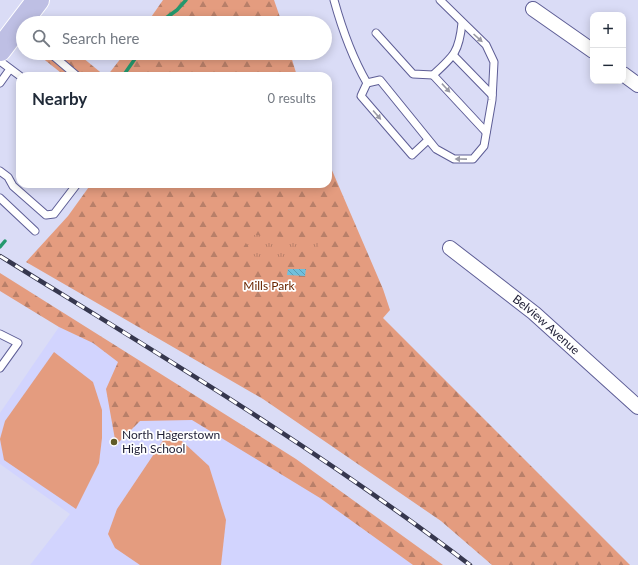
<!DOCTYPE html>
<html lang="en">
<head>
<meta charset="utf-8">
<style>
	:root { --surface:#fff; --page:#f6f6f7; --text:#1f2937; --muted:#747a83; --line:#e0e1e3 }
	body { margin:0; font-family:Lato,sans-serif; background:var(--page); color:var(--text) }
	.controls { position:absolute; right:12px; top:12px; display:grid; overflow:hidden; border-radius:8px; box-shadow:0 2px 10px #0003 }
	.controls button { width:36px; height:36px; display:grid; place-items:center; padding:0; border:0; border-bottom:1px solid var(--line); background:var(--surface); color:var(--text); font:20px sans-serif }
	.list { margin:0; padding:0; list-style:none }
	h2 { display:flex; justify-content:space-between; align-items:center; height:52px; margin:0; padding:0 16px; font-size:17px }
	h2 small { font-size:13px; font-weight:400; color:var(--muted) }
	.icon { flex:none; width:22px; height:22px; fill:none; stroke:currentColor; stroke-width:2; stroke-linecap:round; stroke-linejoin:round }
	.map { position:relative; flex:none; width:638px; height:565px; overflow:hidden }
	.search { position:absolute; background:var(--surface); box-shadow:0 2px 10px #0003; left:16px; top:16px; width:316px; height:44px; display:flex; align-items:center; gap:10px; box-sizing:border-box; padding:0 14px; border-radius:22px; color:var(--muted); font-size:15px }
	.panel { position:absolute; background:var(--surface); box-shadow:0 2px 10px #0003; left:16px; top:72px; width:316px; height:116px; border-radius:12px }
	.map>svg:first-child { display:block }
	.built { fill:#d2d4fe }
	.grass { fill:#e49c7f }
	.forest { fill:url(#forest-firs) }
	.park { fill:url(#park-tufts) }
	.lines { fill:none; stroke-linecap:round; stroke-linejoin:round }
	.stream { stroke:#24986d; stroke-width:3.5 }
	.building { fill:url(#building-back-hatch) }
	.service-casing { stroke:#5e5e96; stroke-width:9 }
	.minor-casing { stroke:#5e5e96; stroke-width:16 }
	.primary-casing { stroke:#fff; stroke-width:24 }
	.service { stroke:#fff; stroke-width:7 }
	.minor { stroke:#fff; stroke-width:14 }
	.primary { stroke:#bebfe4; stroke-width:22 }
	.rail-casing { stroke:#36374e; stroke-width:4.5 }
	.rail { stroke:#fff; stroke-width:3; stroke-dasharray:9; stroke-linecap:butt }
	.oneway { fill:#9a9aa5 }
	.poi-dot { fill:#605b27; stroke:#fff; stroke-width:1.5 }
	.labels { text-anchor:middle; stroke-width:3.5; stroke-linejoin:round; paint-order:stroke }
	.park-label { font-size:12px; fill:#6b2601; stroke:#fff }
	.street-label { font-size:12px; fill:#1f1f36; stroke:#fff }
	.poi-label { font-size:12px; fill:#1f1f36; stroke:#fff; text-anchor:start }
</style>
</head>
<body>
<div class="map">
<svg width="638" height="565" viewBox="0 0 638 565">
	<defs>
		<pattern id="forest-firs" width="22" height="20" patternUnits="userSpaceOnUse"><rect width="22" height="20" fill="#e49c7f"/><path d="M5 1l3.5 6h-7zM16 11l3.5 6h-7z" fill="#b87f69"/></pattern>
		<pattern id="park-tufts" width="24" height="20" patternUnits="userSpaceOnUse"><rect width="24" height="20" fill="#e49c7f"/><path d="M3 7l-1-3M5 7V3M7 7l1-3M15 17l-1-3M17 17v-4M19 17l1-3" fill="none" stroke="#b87f69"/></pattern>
		<pattern id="building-back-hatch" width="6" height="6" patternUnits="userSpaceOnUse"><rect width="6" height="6" fill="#71c0dc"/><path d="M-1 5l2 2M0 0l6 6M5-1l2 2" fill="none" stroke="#5c9bb3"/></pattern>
	</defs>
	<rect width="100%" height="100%" fill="#dadcf6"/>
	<!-- built -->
	<polygon class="built" points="59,327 93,343 320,498 413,565 30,565 70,514 0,464 0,413"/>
	<!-- grass -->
	<g class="grass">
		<polygon points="54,352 93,382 102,410 102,438 99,463 76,509 4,460 0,439 5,421"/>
		<polygon points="170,430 209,466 226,520 221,565 140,565 115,548 108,534 117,509"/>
	</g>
	<!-- forest -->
	<g class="forest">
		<polygon points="163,0 274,0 282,23 147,23"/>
		<polygon points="36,53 77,53 105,76 65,76"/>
		<polygon points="125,53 290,53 297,76 107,76"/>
		<polygon points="328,161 383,289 390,310 383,318 630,565 492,565 441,521 263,399 26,262 68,216 91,184 328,184"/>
		<polygon points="0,273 296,459 443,565 413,565 320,498 192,420 140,421 116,445 106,389 118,362 93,343 59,327 0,291"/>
	</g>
	<!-- park -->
	<path class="park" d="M253 235 313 239 318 241 319 245 317 249 293 253 285 260 279 261C272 254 266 255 257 260L244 240Z"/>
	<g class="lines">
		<!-- stream -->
		<g class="stream">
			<polyline points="159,23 177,10 186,0"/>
			<polyline points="123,76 139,53"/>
			<polyline points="0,247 5,241"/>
		</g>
	</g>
	<!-- building -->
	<polygon class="building" points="288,269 306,269 305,276 287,275"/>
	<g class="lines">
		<!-- service casing -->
		<g class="service-casing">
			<g id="service">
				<path d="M334 0C342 29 352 57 367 83"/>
				<path d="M462 23C459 52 454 56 433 75L486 132"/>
				<polyline points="376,33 413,74 433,75"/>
				<polyline points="50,53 77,76"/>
				<polyline points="454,56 492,95"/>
				<polyline points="0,61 20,76"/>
				<polyline points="0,83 10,69"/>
				<polyline points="367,83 380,80 436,149 454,159 473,159 484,146 492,100 494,62 486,45 440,0"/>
				<polyline points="367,83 361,96 412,155 428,140"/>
				<polyline points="0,171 8,177 13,186 46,215 54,214 77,184"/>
				<polyline points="0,198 35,231"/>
				<polyline points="0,334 18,343 0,368"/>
			</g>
		</g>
		<!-- minor casing -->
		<g class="minor-casing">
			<g id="minor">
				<polyline points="533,9 593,51"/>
				<polyline points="623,74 638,85"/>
				<path id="s1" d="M450 248 534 313 638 407"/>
			</g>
		</g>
		<!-- primary casing -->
		<g class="primary-casing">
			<polyline id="primary" points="0,50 38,0"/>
		</g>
		<!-- service -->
		<use href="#service" class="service"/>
		<!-- minor -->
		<use href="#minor" class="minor"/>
		<!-- primary -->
		<use href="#primary" class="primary"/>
		<!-- rail casing -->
		<g class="rail-casing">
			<path id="rail" d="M0 256C160 355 321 451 470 565"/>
		</g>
		<!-- rail -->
		<use href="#rail" class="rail"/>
	</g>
	<!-- one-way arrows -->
	<defs><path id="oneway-solid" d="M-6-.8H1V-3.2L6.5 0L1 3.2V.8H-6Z"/></defs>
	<g class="oneway">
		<use href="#oneway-solid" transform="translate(478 38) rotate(42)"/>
		<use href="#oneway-solid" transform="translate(446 88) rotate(47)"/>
		<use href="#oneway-solid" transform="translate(377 115) rotate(49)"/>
		<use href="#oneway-solid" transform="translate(461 159) rotate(-179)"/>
	</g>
	<!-- markers -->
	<circle class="poi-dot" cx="114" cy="442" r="4"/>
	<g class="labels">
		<!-- park labels -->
		<g class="park-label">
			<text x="269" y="290">Mills Park</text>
		</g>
		<!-- street labels -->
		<g class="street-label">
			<text dy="4" stroke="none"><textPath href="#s1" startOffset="123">Belview Avenue</textPath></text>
		</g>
		<!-- poi labels -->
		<g class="poi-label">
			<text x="122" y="439">North Hagerstown<tspan x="122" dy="14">High School</tspan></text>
		</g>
	</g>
</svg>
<div class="controls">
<button>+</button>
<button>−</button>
</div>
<div class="search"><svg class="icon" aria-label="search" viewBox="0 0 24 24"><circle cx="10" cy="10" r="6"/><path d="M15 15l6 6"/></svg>Search here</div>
<section class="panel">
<h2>Nearby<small>0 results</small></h2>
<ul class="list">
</ul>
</section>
</div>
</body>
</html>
